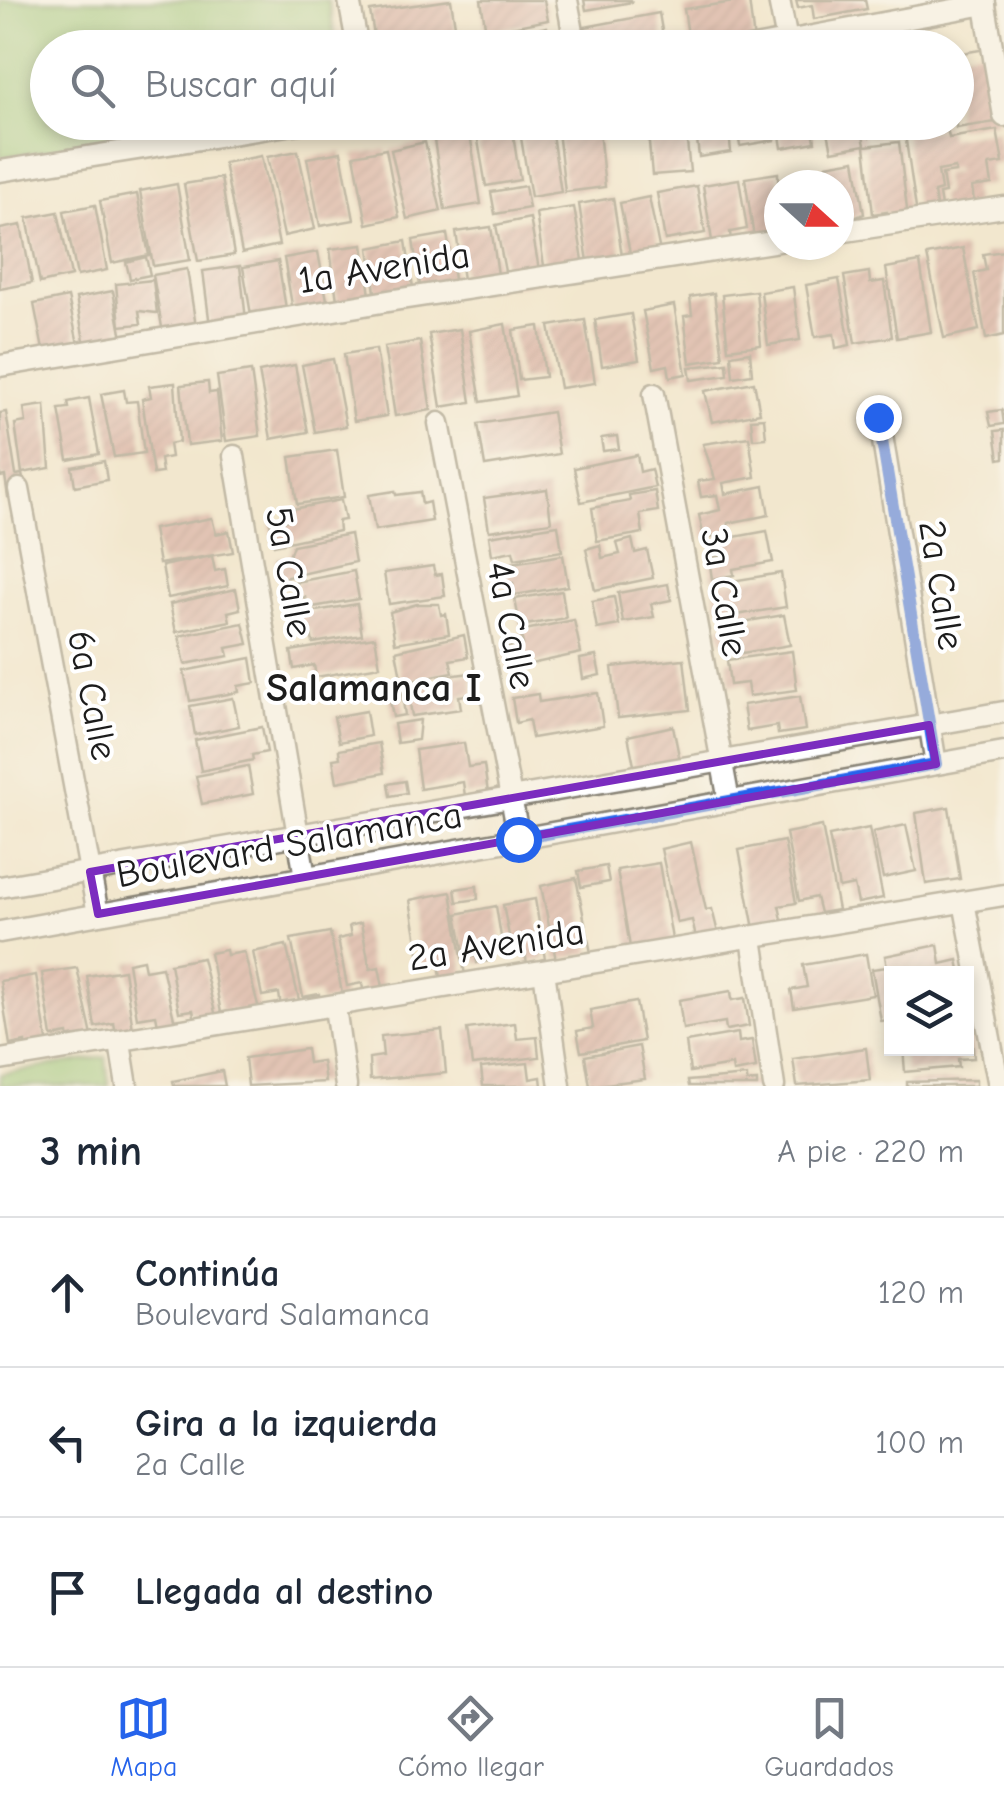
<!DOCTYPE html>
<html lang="es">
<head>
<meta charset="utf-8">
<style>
	:root { --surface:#fff; --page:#f6f6f7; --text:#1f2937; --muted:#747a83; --line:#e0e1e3; --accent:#2563eb }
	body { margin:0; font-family:"Comic Neue",sans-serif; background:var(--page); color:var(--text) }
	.controls { position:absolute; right:30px; bottom:30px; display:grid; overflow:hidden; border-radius:0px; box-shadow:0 5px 15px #0003 }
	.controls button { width:90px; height:90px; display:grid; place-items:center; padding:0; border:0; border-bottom:2px solid var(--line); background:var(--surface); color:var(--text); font:50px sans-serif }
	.compass { position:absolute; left:764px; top:170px; width:90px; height:90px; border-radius:50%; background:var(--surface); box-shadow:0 5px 15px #0003; rotate:111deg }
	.stop { position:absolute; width:30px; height:30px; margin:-22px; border:8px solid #2563eb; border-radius:50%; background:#fff }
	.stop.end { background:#2563eb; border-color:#fff; box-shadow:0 2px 10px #0008 }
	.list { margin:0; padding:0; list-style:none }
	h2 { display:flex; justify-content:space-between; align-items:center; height:130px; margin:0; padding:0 40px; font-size:42px }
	h2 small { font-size:32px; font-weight:400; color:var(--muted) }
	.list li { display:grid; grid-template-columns:65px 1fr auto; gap:30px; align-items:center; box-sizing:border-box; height:150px; padding:0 40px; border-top:2px solid var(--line) }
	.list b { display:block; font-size:38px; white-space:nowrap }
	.list p { margin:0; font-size:32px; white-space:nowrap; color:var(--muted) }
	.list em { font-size:32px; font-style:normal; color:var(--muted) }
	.icon { flex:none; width:55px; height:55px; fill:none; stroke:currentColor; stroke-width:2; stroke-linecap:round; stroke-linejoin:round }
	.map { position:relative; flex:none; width:1004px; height:1086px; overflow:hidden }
	.search { position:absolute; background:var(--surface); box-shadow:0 5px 15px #0003; left:30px; right:30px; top:30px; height:110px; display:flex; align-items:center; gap:25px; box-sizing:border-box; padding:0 35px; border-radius:55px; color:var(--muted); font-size:38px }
	.sheet { height:580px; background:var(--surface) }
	nav { display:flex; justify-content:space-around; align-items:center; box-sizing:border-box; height:140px; border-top:2px solid var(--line); background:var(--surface); font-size:28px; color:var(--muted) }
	nav a { display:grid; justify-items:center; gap:5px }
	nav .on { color:var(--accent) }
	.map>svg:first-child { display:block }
	.green { fill:#90c475; stroke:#567048; stroke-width:2.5 }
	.building { fill:url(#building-hatch) }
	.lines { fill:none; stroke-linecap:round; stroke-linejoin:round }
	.minor-casing { stroke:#878275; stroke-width:25 }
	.minor { stroke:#fff; stroke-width:20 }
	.route { stroke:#2563eb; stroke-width:12 }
	.marked { fill:none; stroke:#7b2cbf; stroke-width:8; stroke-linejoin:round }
	.labels { text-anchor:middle; stroke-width:8; stroke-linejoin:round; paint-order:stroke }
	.street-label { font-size:38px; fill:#1c1c1c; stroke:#fff }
	.neighbourhood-label { font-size:40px; font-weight:bold; fill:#1c1c1c; stroke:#fff }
</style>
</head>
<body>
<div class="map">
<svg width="1004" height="1086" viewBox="0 0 1004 1086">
	<defs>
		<pattern id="building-hatch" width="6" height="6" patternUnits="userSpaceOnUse" patternTransform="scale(2.5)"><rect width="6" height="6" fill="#cf9994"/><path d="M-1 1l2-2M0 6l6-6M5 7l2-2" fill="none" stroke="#a77c78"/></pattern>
	</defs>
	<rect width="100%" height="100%" fill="#fff"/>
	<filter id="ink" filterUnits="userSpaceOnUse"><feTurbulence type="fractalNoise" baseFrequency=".01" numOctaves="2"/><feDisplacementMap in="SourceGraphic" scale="20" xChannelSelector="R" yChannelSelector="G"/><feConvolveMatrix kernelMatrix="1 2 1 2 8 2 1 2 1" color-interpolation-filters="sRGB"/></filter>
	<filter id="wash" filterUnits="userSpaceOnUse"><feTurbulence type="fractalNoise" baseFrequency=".0048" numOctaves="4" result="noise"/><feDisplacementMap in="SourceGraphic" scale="40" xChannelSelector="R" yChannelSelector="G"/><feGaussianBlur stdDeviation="2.25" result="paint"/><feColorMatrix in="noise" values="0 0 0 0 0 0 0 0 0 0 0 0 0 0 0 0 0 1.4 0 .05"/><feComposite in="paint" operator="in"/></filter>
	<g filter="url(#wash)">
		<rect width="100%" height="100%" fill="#f2e7ce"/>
		<!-- green -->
		<g class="green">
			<polygon points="0,0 328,0 337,47 48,48 48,122 222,123 0,158"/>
			<polygon points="106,1057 109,1086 0,1086 0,1074"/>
		</g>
		<g id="blocks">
			<!-- building -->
			<g class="building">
				<polygon points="451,0 457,39 376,48 370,11"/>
				<polygon points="481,0 544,0 548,20 486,32"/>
				<polygon points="584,0 631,0 632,2 586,10"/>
				<polygon points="749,0 754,41 690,48 684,9"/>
				<polygon points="796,0 865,0 867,9 814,19 812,5 798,8"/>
				<polygon points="659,13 665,48 588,48 585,27"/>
				<polygon points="547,27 551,48 491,48 490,39"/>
				<polygon points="484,30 487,48 470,48 468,33"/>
				<polygon points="986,49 996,122 956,128 956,54"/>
				<polygon points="550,122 561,192 531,197 519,126"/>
				<polygon points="557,122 598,122 605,187 565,192"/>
				<polygon points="647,122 685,122 690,172 652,175"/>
				<polygon points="695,122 728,122 731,152 699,157"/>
				<polygon points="736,122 773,122 775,140 740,146"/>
				<polygon points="778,122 812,122 815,142 782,148"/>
				<polygon points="826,122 860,122 865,145 832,151"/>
				<polygon points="867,122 902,122 903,130 870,137"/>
				<polygon points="907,122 944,122 944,125 908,131"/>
				<polygon points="512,128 520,180 486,186 477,135"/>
				<polygon points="947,128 949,138 997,130 1003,163 989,165 992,184 972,187 975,208 943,219 939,194 945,193 942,174 956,172 955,168 938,171 941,190 934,192 938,219 918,222 905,134"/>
				<polygon points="470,134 481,204 445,210 434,140"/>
				<polygon points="425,142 441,211 407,219 391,150"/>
				<polygon points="899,142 909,226 889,229 887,212 873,214 865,146"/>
				<polygon points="386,149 399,217 367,224 354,155"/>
				<polygon points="298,151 315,229 284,236 267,157"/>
				<polygon points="341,152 354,220 320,226 307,158"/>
				<polygon points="261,156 279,245 242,253 224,163"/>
				<polygon points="855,160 864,214 839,224 839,185 829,185 826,165"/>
				<polygon points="778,173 779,241 755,245 745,178"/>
				<polygon points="819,173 820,185 788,185 787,176"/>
				<polygon points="221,178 234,255 198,261 184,184"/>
				<polygon points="739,179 747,229 730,232 732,249 714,253 703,185"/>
				<polygon points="177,184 190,260 153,266 140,191"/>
				<polygon points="525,186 529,208 495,214 491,192"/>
				<polygon points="697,186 705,233 665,240 657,193"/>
				<polygon points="137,194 149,255 112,263 100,201"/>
				<polygon points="649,197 660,252 631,258 620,203"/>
				<polygon points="613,198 623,262 589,268 579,204"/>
				<polygon points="95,205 107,270 77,276 64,211"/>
				<polygon points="574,207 585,272 546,279 536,213"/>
				<polygon points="58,212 71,276 40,283 27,218"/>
				<polygon points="530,218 541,281 508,287 496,225"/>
				<polygon points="21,225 32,283 0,289 0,229"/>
				<polygon points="491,227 500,288 465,293 456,232"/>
				<polygon points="447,234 456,292 422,298 413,240"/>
				<polygon points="406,241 415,301 377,307 369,248"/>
				<polygon points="363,245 372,310 339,315 330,249"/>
				<polygon points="963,248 979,330 944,338 927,255"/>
				<polygon points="1004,251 1004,335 986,339 974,273 986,270 983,254"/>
				<polygon points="318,252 330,316 295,323 284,258"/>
				<polygon points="146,257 150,275 130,279 126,262"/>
				<polygon points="278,261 289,326 254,333 243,267"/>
				<polygon points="920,262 931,332 897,338 886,268"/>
				<polygon points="240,266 247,329 211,334 203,271"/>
				<polygon points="187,269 197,333 164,339 153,275"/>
				<polygon points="869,272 870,283 884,281 892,337 855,343 844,276"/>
				<polygon points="839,279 850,345 836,348 834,334 815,337 806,285"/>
				<polygon points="153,280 157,313 139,311 141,324 120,326 116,284"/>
				<polygon points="793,287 800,340 768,345 761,292"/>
				<polygon points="113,291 124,349 87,356 76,298"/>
				<polygon points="756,291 761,345 728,349 722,295"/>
				<polygon points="714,293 723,358 690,363 684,316 692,315 690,297"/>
				<polygon points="68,297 81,358 46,365 34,304"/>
				<polygon points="674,305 686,374 670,377 668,365 654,368 643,311"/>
				<polygon points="631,314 639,360 602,366 595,320"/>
				<polygon points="585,320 595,383 560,388 549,326"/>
				<polygon points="505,324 517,396 481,402 469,331"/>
				<polygon points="539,326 545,377 519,380 513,330"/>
				<polygon points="460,329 471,402 441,407 429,334"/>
				<polygon points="420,341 431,410 395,416 384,347"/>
				<polygon points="376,349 387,416 354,421 344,354"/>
				<polygon points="750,352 752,374 733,377 731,355"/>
				<polygon points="333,359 346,426 315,432 302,365"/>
				<polygon points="727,363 728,375 691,380 689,367"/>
				<polygon points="295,365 308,432 271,439 259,372"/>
				<polygon points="251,371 260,436 226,441 217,376"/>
				<polygon points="208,382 209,393 217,392 222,441 187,445 181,385"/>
				<polygon points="754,382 760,413 712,422 705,391"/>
				<polygon points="175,383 179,442 169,444 171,457 160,459 162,473 153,474 142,399 151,397 149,386"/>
				<polygon points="124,390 126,402 137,401 144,453 114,457 101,394"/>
				<polygon points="89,398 99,454 68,460 59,409 69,408 68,402"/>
				<polygon points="45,405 50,468 22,473 15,424 26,422 24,408"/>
				<polygon points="1002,410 1004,424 991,426 988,412"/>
				<polygon points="6,412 16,475 22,474 26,494 8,497 5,476 0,477 0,413"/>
				<polygon points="552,412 559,454 485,466 478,424"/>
				<polygon points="764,418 766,438 753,439 751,419"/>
				<polygon points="1004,430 1004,458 999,459 995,431"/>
				<polygon points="617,436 619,449 603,451 601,438"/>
				<polygon points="749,437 755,477 723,483 725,494 764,486 769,515 728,523 730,533 704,538 699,515 720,510 717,495 701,497 698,481 715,479 703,444"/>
				<polygon points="337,450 344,497 297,504 290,457"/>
				<polygon points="637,455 640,472 651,469 655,487 581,502 574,468"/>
				<polygon points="104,461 107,480 75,486 72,467"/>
				<polygon points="547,489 551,522 489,531 484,498"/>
				<polygon points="395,491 396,495 420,492 422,504 429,502 432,521 375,530 369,495"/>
				<polygon points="655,491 658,511 640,514 643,533 597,541 592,508 630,501 629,495"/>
				<polygon points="341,500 345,520 338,521 339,531 274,545 270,523 289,520 287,510"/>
				<polygon points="212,518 216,534 229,531 233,552 159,564 153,529"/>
				<polygon points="558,525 562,551 515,559 513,551 492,555 489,536"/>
				<polygon points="767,531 773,562 733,569 734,575 712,579 709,558 721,556 718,540"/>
				<polygon points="350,534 355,562 279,579 276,558 289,556 293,545"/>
				<polygon points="632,539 635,553 647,550 653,578 595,590 586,549 600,545 602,558 620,554 617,543"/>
				<polygon points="563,555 568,586 515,595 513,583 497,586 493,566"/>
				<polygon points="212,556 215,571 225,569 228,586 168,598 162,566"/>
				<polygon points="433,566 435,575 442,574 445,596 389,604 384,573"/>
				<polygon points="354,571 359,599 307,608 305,597 299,598 296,582"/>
				<polygon points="781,573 786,607 730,616 728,605 717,607 713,584"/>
				<polygon points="668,584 671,600 651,604 654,617 623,622 618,593"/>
				<polygon points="236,589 240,609 228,612 230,621 176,632 170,604"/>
				<polygon points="562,591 566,618 520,626 515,599"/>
				<polygon points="614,597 619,625 597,629 592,601"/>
				<polygon points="357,604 362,635 313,643 310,629 301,631 298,614"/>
				<polygon points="417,604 439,604 441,615 446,614 449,634 395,643 390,612"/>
				<polygon points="784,615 790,645 742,653 740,638 722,641 719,626"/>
				<polygon points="574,620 581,653 508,669 503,648 523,644 520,631"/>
				<polygon points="243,623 248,644 227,648 229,656 185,664 179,636"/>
				<polygon points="464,635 468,657 450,660 453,672 402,682 396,651"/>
				<polygon points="375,637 380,666 316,677 314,665 294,669 291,651"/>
				<polygon points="792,651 797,690 749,696 747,683 730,685 727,660"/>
				<polygon points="596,656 600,675 583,679 580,659"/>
				<polygon points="251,658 255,683 238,686 239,692 190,701 184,671"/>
				<polygon points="684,659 690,710 618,718 612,667"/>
				<polygon points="471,673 474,694 459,696 461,709 412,716 407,685 449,683 447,676"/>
				<polygon points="401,687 405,715 393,717 388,689"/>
				<polygon points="598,693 603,726 532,738 529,720 516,723 512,698 538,694 539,702"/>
				<polygon points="800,696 805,730 778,734 777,726 747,731 743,705"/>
				<polygon points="233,698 239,726 195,735 190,706"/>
				<polygon points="366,711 370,736 339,742 334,717"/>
				<polygon points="420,720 418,740 397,743 394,724"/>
				<polygon points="673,726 680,761 635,770 628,736"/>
				<polygon points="262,727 267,752 252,755 253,760 201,771 195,740"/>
				<polygon points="379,743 384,773 337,782 333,759 340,758 339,750"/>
				<polygon points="464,743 468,767 484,765 488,793 465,796 463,782 420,789 415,750"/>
				<polygon points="248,766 253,794 202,804 196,776"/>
				<polygon points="405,781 407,793 390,796 388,784"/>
				<polygon points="949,807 960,879 926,884 916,813"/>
				<polygon points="906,825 916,871 883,878 873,832"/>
				<polygon points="822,826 838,910 820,913 816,897 799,901 786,833"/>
				<polygon points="869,828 883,898 858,903 854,885 839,888 829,836"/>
				<polygon points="784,841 796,903 779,906 783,924 754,929 739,850"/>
				<polygon points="691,842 706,910 712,909 718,933 696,938 692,920 677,923 661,849"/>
				<polygon points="659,863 673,945 631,953 617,870"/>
				<polygon points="606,866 609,882 581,887 578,871"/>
				<polygon points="576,878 591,953 556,960 541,886"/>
				<polygon points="477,886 478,899 457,902 455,889"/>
				<polygon points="451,892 465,975 441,979 439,962 421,965 410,900"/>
				<polygon points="535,899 545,959 527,963 523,944 511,946 503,905"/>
				<polygon points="496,906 503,949 489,952 490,961 477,963 476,956 465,958 457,914"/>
				<polygon points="361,923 370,969 379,967 384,992 364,996 362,983 347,986 338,939 351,936 349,926"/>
				<polygon points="330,932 343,998 320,1003 319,994 303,997 291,939"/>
				<polygon points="286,945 300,1004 281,1008 279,993 262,996 253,952"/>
				<polygon points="938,945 941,964 958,960 961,974 892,974 892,1020 881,1021 872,969 887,967 885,956"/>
				<polygon points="226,950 227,955 244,952 260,1013 237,1017 236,1010 221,1013 210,953"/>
				<polygon points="866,954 873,995 794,1008 791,990 807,987 803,965"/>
				<polygon points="202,958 217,1021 196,1025 193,1010 179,1012 170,964"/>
				<polygon points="143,960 145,970 162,967 177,1032 160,1035 156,1015 137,1018 128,963"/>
				<polygon points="77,968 94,1045 70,1049 68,1034 52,1037 42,973"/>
				<polygon points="124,970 134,1036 117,1039 114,1023 95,1027 87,976"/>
				<polygon points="36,975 49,1053 27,1057 25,1042 10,1045 0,981"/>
				<polygon points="731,991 732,1000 745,998 749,1026 726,1030 725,1022 683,1029 679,1000"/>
				<polygon points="636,1002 643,1041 581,1052 577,1031 593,1028 590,1010"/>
				<polygon points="515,1023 517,1039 537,1037 539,1057 472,1065 467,1029"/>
				<polygon points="971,1027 974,1058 958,1059 959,1067 905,1072 903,1048 966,1048 966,1028"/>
				<polygon points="442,1030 446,1073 370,1080 369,1058 383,1056 381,1036"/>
				<polygon points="738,1033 739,1042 752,1040 756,1068 733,1072 732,1065 690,1072 686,1042"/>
				<polygon points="639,1046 645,1079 590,1086 585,1056"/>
				<polygon points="866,1048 870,1080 797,1086 793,1059"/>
				<polygon points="306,1049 308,1063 322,1061 325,1082 248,1086 245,1058"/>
				<polygon points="528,1063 530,1079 541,1077 542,1086 483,1086 481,1068"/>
				<polygon points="222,1071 225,1086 174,1086 173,1081"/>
				<polygon points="747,1076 747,1082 757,1081 757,1086 689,1086 688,1081"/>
				<polygon points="976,1080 976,1086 907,1086 907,1082"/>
			</g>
		</g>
	</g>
	<g filter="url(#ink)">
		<use href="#blocks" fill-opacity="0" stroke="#878275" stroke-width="2.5"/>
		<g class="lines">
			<!-- minor casing -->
			<g class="minor-casing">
				<g id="minor">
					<polyline points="349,0 358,48"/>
					<polyline points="567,0 576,48"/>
					<polyline points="779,0 787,41"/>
					<polyline points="984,0 1004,116"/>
					<polyline points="749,48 985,4"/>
					<polyline points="0,171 306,122"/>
					<polyline points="839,232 1004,207"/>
					<polyline points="0,366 394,300 779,241"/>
					<polyline points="654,394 729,801"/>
					<polyline points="879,417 936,764"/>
					<polyline points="439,423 519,839"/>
					<polyline points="234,456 305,877"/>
					<polyline points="19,489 98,914"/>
					<polyline points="0,887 1004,712"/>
					<polyline points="964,902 999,1086"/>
					<polyline points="0,932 1004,752"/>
					<polyline points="752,938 774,1086"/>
					<polyline points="544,971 560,1086"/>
					<polyline points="335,1007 346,1086"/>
					<polyline points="120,1043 127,1086"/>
					<polyline points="0,1060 1004,895"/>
				</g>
			</g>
			<!-- minor -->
			<use href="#minor" class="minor"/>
		</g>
	</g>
	<g class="lines" filter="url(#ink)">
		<!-- route -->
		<polyline class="route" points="518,839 936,764 878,417"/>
	</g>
	<!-- marked area -->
	<path d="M0 0H1004V1086H0ZM929 725 936 764 98 914 90 872Z" fill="#f2e7ce" fill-opacity=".55" fill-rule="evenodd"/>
	<path class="marked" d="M929 725 936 764 98 914 90 872Z"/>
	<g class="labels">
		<!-- street labels -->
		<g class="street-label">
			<text transform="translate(384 267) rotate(-9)" y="13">1a Avenida</text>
			<text transform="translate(290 572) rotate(80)" y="13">5a Calle</text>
			<text transform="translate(942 585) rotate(81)" y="13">2a Calle</text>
			<text transform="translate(725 592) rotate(80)" y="13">3a Calle</text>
			<text transform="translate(512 625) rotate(79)" y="13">4a Calle</text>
			<text transform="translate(93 695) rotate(79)" y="13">6a Calle</text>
			<text transform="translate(289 844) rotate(-10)" y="13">Boulevard Salamanca</text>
			<text transform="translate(496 944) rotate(-9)" y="13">2a Avenida</text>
		</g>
		<!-- neighbourhood labels -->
		<g class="neighbourhood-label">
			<text x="374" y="701">Salamanca I</text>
		</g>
	</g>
</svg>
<div class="controls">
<button><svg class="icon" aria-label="layers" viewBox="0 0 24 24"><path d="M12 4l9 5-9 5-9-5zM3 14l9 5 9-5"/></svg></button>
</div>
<svg class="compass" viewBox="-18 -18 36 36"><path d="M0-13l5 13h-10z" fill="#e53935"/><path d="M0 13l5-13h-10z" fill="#747a83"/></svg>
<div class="stop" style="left:518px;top:839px"></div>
<div class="stop end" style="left:878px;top:417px"></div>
<div class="search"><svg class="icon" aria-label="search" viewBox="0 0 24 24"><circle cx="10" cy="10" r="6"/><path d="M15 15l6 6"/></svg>Buscar aquí</div>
</div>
<section class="sheet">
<h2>3 min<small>A pie · 220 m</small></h2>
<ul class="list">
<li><svg class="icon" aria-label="ahead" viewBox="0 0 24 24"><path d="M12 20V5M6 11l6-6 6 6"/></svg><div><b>Continúa</b><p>Boulevard Salamanca</p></div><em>120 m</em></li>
<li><svg class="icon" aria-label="left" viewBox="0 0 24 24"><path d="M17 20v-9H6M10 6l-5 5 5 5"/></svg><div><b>Gira a la izquierda</b><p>2a Calle</p></div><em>100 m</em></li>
<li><svg class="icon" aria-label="arrive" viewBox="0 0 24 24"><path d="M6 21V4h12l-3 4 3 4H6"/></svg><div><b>Llegada al destino</b></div></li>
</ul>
</section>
<nav>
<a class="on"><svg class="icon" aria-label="map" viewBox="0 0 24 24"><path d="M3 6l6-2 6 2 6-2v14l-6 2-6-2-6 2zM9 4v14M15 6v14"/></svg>Mapa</a>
<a><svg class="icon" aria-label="directions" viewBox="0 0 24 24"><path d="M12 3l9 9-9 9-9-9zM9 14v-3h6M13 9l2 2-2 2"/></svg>Cómo llegar</a>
<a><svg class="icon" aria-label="saved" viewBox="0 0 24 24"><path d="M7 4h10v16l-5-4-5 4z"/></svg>Guardados</a>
</nav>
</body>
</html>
